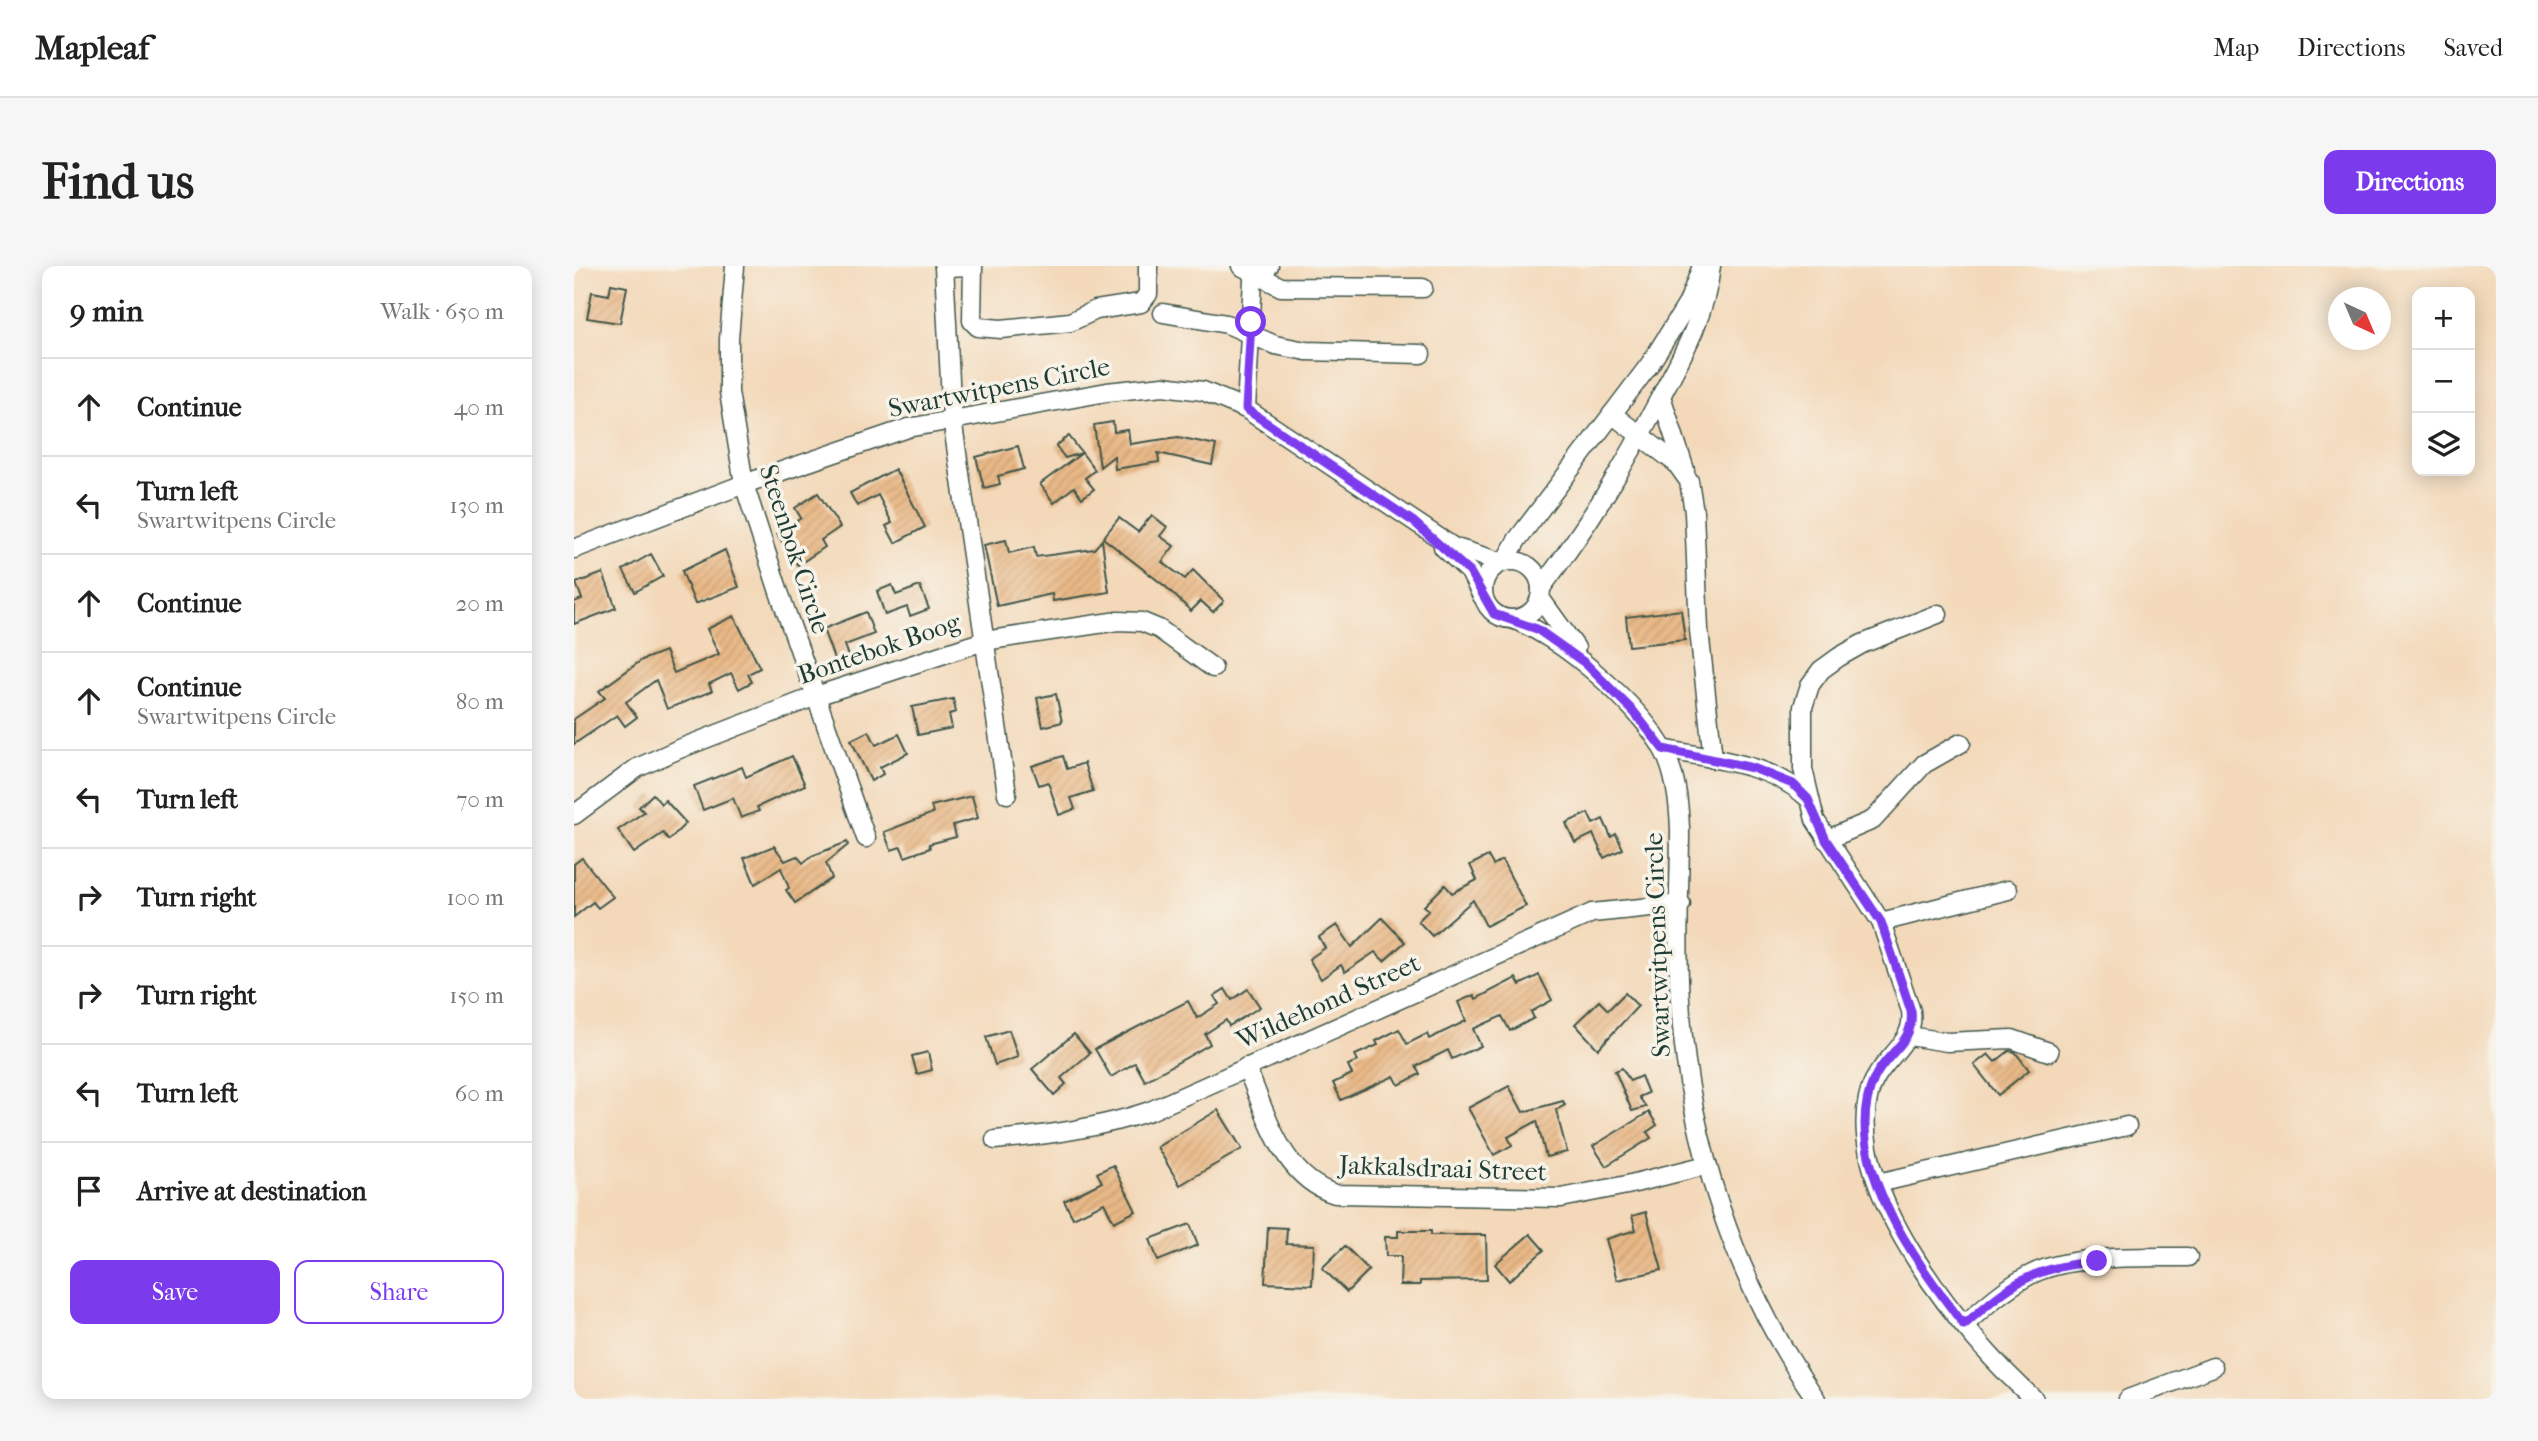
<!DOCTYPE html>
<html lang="en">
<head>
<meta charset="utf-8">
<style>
	:root { --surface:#fff; --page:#f6f6f6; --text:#222; --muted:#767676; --line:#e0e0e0; --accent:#7c3aed }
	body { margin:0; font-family:"IM FELL French Canon",serif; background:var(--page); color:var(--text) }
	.controls { position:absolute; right:21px; top:21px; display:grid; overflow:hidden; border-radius:14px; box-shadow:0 4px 18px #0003 }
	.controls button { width:63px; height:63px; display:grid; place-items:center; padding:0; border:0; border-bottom:2px solid var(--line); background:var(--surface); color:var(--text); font:35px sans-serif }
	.compass { position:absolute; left:1754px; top:21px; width:63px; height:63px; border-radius:50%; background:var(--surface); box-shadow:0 4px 18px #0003; rotate:136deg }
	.stop { position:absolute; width:21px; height:21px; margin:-16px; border:5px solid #7c3aed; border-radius:50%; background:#fff }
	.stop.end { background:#7c3aed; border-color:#fff; box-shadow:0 2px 7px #0008 }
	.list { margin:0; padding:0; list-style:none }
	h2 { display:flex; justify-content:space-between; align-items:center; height:91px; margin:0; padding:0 28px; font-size:30px }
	h2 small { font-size:23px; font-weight:400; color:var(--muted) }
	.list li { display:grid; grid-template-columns:46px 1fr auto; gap:21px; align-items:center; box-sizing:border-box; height:98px; padding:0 28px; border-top:2px solid var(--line) }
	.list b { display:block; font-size:26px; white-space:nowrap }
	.list p { margin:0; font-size:23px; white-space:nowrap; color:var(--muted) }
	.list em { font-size:23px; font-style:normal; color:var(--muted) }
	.actions { display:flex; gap:14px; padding:21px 28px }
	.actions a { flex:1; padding:16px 0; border:2px solid var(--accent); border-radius:14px; text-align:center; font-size:24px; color:var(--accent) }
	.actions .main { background:var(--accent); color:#fff }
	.icon { flex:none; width:38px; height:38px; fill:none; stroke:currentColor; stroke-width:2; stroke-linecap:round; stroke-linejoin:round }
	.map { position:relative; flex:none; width:1922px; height:1133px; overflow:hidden; border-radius:14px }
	header { display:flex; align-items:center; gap:42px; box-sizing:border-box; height:98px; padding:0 35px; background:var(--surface); border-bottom:2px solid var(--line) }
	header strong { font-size:33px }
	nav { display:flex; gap:38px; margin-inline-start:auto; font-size:24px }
	.intro { display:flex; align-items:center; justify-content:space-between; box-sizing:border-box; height:168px; padding:0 42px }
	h1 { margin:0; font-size:49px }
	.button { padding:18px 32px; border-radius:14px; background:var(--accent); color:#fff; font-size:24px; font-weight:700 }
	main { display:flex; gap:42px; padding:0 42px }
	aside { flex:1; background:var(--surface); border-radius:14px; box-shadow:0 4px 18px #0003 }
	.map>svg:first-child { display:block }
	.building { fill:url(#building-hatch) }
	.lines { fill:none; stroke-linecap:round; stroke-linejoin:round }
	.minor-casing { stroke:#3f5448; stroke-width:21 }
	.minor { stroke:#fff; stroke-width:18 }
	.route { stroke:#7c3aed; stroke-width:9 }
	.labels { text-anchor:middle; stroke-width:7; stroke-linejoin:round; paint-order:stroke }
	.street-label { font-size:26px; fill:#1f3d34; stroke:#f7f3e8 }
</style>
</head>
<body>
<header>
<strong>Mapleaf</strong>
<nav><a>Map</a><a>Directions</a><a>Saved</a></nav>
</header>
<div class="intro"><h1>Find us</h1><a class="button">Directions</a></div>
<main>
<aside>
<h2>9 min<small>Walk · 650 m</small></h2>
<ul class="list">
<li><svg class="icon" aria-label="ahead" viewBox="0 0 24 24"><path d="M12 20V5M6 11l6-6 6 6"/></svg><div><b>Continue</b></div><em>40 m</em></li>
<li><svg class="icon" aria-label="left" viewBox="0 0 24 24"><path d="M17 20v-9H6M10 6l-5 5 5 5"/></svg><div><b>Turn left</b><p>Swartwitpens Circle</p></div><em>130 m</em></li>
<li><svg class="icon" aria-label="ahead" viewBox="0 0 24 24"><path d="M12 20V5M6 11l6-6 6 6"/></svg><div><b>Continue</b></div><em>20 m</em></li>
<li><svg class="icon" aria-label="ahead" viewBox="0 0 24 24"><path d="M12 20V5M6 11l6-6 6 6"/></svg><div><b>Continue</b><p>Swartwitpens Circle</p></div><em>80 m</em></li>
<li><svg class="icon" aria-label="left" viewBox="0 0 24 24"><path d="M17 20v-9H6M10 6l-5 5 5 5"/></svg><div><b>Turn left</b></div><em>70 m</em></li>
<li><svg class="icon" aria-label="right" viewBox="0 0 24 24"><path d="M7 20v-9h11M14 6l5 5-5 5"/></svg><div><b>Turn right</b></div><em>100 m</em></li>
<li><svg class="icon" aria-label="right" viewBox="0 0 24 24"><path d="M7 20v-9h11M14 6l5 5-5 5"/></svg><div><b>Turn right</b></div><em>150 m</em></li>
<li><svg class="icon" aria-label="left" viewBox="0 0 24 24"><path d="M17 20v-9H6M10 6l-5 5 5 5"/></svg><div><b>Turn left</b></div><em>60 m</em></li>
<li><svg class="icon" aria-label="arrive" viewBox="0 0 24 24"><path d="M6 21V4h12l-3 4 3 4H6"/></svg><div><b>Arrive at destination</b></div></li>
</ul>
<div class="actions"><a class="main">Save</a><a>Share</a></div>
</aside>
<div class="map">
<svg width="1922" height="1133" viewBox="0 0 1922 1133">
	<defs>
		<pattern id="building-hatch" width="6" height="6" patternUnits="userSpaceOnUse" patternTransform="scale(1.75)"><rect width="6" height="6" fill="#e9b886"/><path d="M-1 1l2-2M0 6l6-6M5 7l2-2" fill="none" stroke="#c79f74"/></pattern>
	</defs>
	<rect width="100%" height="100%" fill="#f7f3e8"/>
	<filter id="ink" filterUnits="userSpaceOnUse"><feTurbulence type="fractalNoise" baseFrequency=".0143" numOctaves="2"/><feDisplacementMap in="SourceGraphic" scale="14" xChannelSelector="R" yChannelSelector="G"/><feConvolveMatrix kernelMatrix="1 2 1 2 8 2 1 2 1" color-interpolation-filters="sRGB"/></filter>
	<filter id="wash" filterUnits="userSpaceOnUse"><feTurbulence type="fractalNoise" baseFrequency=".00686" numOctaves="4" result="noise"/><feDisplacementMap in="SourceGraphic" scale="28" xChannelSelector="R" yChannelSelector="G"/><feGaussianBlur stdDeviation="1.57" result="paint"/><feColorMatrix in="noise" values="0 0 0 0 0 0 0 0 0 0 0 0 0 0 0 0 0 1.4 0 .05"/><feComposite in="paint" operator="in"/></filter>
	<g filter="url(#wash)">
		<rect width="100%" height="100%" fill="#f3d9ba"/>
		<g id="blocks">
			<!-- building -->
			<g class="building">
				<polygon points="37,18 53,21 46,57 13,52 18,26 35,29"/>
				<polygon points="539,156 540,166 554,164 556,178 604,171 642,179 638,199 584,187 585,196 541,203 540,190 526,201 520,159"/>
				<polygon points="495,170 521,204 511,212 520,223 508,232 500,221 480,237 466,218 508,187 491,192 482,180"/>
				<polygon points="444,180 450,203 424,210 426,218 410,222 402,191"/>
				<polygon points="321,203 351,261 321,277 312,260 318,257 304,229 283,240 276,227"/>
				<polygon points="244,227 266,261 247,274 251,281 224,299 203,268 227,252 221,242"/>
				<polygon points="578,249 593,261 586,270 600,280 588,296 611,313 619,304 650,335 639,346 627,335 617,345 592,321 529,272 545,252 564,266"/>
				<polygon points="432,274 435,287 460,281 462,291 520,283 528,274 535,326 479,335 478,328 423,340 410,279"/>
				<polygon points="151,284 165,321 121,338 108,305"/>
				<polygon points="77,288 89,310 61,326 49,304"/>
				<polygon points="29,307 42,342 0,358 0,336 8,333 2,317"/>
				<polygon points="318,319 322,329 346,320 355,343 336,350 333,341 311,349 303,325"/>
				<polygon points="1107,344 1111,374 1055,380 1052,351"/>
				<polygon points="292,346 300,368 271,379 276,393 262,398 249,363"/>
				<polygon points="160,350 186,402 174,408 178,416 165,423 157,407 135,418 138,425 93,443 82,414 52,436 63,451 51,460 43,449 0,478 0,453 31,432 25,425 68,394 91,385 100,407 145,388 133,363"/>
				<polygon points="482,428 488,456 469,461 463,432"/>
				<polygon points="379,433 382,446 375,448 378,462 344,469 338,441"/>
				<polygon points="295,465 302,479 325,468 334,487 306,501 309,508 297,515 277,474"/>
				<polygon points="218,490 231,519 183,541 185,545 167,552 159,532 129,544 120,520 168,501 172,511"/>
				<polygon points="489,490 493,503 510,497 519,525 497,532 501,543 485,549 474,516 465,519 458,500"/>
				<polygon points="79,528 87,538 91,534 112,557 95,574 89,567 60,587 44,564 70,546 65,541"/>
				<polygon points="398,530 404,552 379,559 382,571 355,578 356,582 331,591 327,581 317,584 310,566 359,547 357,540"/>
				<polygon points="1014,547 1019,558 1029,553 1037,571 1042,568 1049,583 1030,592 1019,568 1001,577 992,557"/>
				<polygon points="273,576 274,579 252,597 258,612 221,637 212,624 215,622 207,602 181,618 170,592 200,580 211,595 223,590 229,597 238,590"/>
				<polygon points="914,590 919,599 928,594 952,640 912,660 899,634 858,670 844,655 855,644 850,640 871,619 878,627 903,614 896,599"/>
				<polygon points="8,592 39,631 24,642 19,636 0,651 0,598"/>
				<polygon points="808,652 831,676 810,695 801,686 771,706 767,699 747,713 735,693 751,682 745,671 763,659 778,681"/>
				<polygon points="965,709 978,734 957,746 960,752 936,765 928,750 899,763 907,780 878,793 874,784 842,800 846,808 825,819 820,810 767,834 759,817 778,808 774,799 784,795 781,789 804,779 802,775 825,763 833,778 853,768 855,773 892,755 884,736 900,729 902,733 942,712 946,719"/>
				<polygon points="651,723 658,734 674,723 686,741 655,760 652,754 631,768 636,778 571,815 561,797 537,811 521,783 614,735 623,752 645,738 640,730"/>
				<polygon points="1051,727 1064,740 1024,783 1001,758 1025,735 1034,744"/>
				<polygon points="435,764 444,791 421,799 412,771"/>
				<polygon points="500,768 516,787 487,812 492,818 480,829 458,803"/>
				<polygon points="1435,785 1441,786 1455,804 1424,829 1400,799 1414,788 1421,796"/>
				<polygon points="354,786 358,804 343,808 338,790"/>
				<polygon points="1048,802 1056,815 1067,810 1074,827 1065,831 1072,841 1058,845 1041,805"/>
				<polygon points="935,820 949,846 989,835 991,839 982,844 993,886 972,891 963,855 934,871 938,879 920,889 894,842"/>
				<polygon points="644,844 668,883 606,919 583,881"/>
				<polygon points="1075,846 1083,859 1073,866 1077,872 1032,900 1019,880"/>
				<polygon points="539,899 562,945 540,956 530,937 499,952 490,935 528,916 523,907"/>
				<polygon points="1072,946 1088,1004 1043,1014 1032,973 1062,964 1058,950"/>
				<polygon points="616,958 624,979 584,995 576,973"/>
				<polygon points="694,961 713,962 712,978 740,979 738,1019 691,1017"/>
				<polygon points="824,965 857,965 857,969 912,969 913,1014 846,1015 846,1019 826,1019 827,990 812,990 811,971 824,971"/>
				<polygon points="956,968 970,984 935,1015 921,998"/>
				<polygon points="771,980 795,1004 773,1026 748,1002"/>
			</g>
		</g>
	</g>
	<g filter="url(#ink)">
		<use href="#blocks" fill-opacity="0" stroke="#3f5448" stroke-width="2"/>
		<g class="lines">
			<!-- minor casing -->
			<g class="minor-casing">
				<g id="minor">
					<polyline points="161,0 155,73 155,126 170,218 205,326 292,572"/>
					<polyline points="370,0 378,153 433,528"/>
					<polyline points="667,0 707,21 849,22"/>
					<polyline points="370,1 399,0 398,55 404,61 427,63 496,56 522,44 567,37 574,28 574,0"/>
					<polyline points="589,47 653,58 701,79 732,85 847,88"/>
					<polyline points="1087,130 1111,204"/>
					<polyline points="672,143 679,13 695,0"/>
					<polyline points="1038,148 1102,197 1115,215 1120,246 1125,364 1139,493"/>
					<polyline points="869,281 896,306 908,330"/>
					<polyline points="0,283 170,218 334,162 533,126 589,120 629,125 672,143 879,281 927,296"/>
					<circle cx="938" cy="324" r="29"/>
					<polyline points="931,295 943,274 1076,98 1114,37 1128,0"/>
					<path d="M967 322C1015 258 1050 201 1087 130 1109 89 1132 48 1137 0"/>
					<polyline points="966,332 1002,382"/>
					<path d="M1364 348 1288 378 1265 391 1247 404 1236 419 1229 441V503L1241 554 1307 656 1337 745C1342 782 1302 792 1294 832 1273 928 1392 1073 1460 1133"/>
					<path d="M938 353C986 370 1066 439 1090 485 1102 509 1105 536 1106 563 1106 619 1102 677 1106 734 1114 873 1161 1018 1242 1133"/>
					<path d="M1089 483C1138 493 1197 497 1234 532"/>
					<polyline points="0,549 63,502 105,483 242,430 410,375 544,355 568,356 585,363 639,402"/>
					<polyline points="1252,574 1299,554 1350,498 1387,477"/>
					<polyline points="1307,656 1434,624"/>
					<polyline points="1335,770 1373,776 1438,773 1475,786"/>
					<path d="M672 801C693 848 707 911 761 928L987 932 1053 919 1133 899"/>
					<path d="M421 874C475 869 525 862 576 845L1018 647 1107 638"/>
					<polyline points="1304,917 1553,860"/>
					<path d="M1390 1059C1410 1041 1430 1023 1454 1010 1493 988 1570 991 1614 991"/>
					<polyline points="1554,1133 1639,1101"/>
				</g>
			</g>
			<!-- minor -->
			<use href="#minor" class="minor"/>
		</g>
	</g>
	<g class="lines" filter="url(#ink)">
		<!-- route -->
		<path class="route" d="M677 56 672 143 840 256 896 306 920 348 963 363 1011 397 1060 446 1089 483 1179 502 1219 518 1234 533 1252 574 1307 656 1337 745C1341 777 1312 786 1300 813 1264 894 1344 998 1390 1059 1440 1015 1456 1003 1523 995"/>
	</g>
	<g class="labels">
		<!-- street labels -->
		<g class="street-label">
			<text transform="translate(425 121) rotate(-11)" y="9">Swartwitpens Circle</text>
			<text transform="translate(221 283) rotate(72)" y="9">Steenbok Circle</text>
			<text transform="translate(305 382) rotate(-19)" y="9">Bontebok Boog</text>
			<text transform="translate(1083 679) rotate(-92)" y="9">Swartwitpens Circle</text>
			<text transform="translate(754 735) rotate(-24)" y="9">Wildehond Street</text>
			<text transform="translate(869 902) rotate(2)" y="9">Jakkalsdraai Street</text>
		</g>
	</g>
</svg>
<div class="controls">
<button>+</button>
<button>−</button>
<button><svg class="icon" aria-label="layers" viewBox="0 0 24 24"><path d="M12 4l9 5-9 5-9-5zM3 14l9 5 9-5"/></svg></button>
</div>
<svg class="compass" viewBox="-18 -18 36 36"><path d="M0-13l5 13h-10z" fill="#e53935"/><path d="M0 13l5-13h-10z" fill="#767676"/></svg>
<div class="stop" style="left:677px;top:56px"></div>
<div class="stop end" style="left:1523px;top:995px"></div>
</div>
</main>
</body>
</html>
